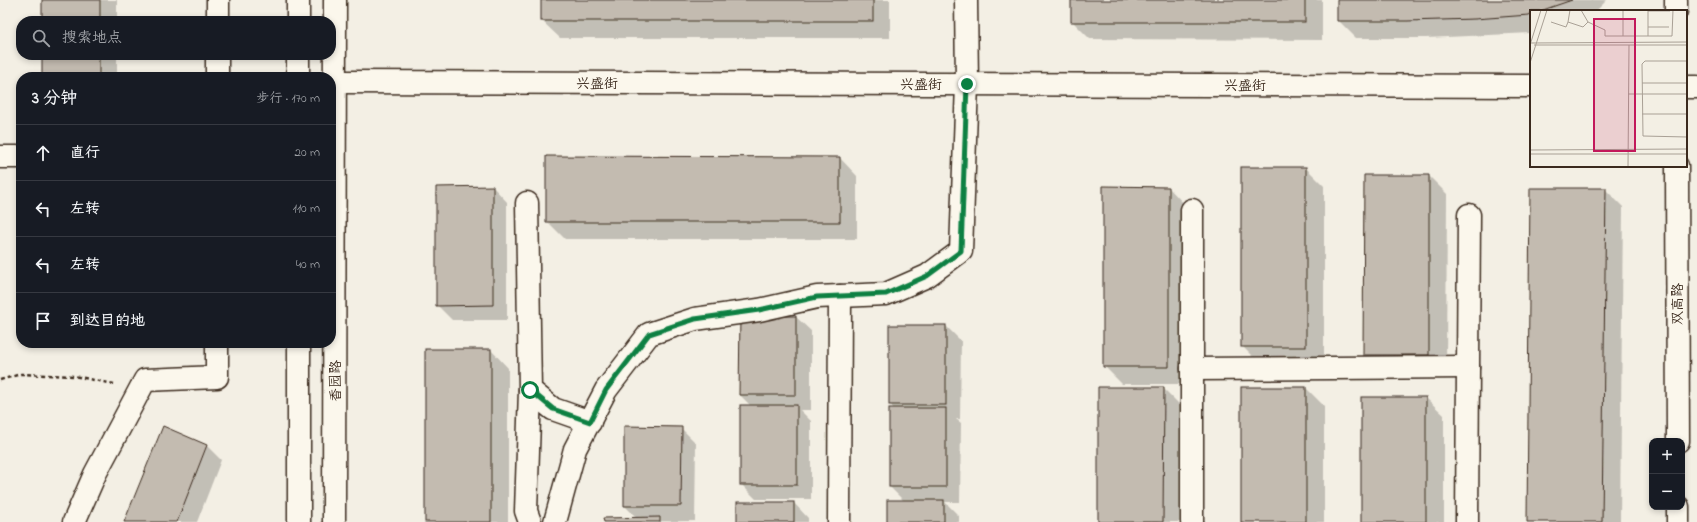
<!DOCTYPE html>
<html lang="zh">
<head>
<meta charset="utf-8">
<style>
	:root { --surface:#171b24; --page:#20242c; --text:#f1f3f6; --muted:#9ea1a6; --line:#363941 }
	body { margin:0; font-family:"Indie Flower","LXGW WenKai TC",sans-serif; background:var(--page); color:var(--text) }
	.controls { position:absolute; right:12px; bottom:12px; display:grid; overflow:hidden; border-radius:8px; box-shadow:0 2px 6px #0003 }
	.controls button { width:36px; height:36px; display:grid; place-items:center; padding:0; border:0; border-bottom:1px solid var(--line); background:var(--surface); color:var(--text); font:20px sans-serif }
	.stop { position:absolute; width:12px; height:12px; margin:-9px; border:3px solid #0b8043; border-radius:50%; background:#fff }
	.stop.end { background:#0b8043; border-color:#fff; box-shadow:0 1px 4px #0008 }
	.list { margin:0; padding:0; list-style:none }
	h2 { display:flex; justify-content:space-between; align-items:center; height:52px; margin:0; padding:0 16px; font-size:17px }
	h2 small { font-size:13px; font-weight:400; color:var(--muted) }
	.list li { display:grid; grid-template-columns:26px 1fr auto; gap:12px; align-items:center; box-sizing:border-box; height:56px; padding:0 16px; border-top:1px solid var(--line) }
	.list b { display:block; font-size:15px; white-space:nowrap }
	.list em { font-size:13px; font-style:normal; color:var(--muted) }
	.icon { flex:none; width:22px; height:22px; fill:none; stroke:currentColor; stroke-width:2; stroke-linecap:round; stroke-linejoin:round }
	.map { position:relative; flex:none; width:1697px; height:522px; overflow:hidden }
	.search { position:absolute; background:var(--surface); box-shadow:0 2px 6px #0003; left:16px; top:16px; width:320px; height:44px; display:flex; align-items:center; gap:10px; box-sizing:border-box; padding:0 14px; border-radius:16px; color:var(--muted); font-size:15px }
	.panel { position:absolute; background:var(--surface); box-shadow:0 2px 6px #0003; left:16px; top:72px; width:320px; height:276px; border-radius:16px }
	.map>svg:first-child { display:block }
	.shadow { fill:#0003 }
	.building { fill:#c3bbb0; stroke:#3b2a1e }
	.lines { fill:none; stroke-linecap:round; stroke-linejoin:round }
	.minor-casing { stroke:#3b2a1e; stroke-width:25 }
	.path { stroke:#3b2a1e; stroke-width:2.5; stroke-dasharray:4 3; stroke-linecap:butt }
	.minor { stroke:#fbf7ec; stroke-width:22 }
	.route { stroke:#0b8043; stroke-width:5 }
	.labels { text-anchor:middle; stroke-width:4; stroke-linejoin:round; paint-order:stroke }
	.street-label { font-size:14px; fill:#3b2a1e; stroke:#fbf7ec }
	.inset-road { fill:none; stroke:#a9a095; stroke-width:1 }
	.view { fill:#c2185b; fill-opacity:0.15; stroke:#c2185b; stroke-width:2 }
	.inset-edge { fill:none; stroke:#3b2a1e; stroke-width:2 }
</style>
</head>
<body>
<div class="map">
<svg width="1697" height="522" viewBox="0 0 1697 522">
	<rect width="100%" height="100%" fill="#f3efe4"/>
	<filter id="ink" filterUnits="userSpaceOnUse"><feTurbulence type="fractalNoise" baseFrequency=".025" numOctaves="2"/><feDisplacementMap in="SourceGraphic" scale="8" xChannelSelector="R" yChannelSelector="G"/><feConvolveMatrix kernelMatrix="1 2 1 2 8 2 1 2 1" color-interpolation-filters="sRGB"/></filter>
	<g filter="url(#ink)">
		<!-- shadow -->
		<g class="shadow">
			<rect x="43" y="0" width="74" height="21"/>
			<polygon points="542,0 890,0 890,38 560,38 542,21"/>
			<polygon points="1072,0 1322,0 1322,40 1090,39 1072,21"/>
			<polygon points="1338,0 1607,0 1596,11 1531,11 1531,33 1426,38 1356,38 1338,20"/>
			<rect x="43" y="55" width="74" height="22"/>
			<polygon points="840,158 857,176 857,239 565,239 547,221"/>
			<polygon points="1306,168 1324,186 1324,364 1260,364 1242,346"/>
			<polygon points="1429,176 1447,194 1446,373 1382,373 1364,355"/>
			<polygon points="493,187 507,202 507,320 452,320 437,305"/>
			<polygon points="1169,188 1186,206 1186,384 1122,384 1104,366"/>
			<polygon points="1605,189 1623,207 1620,522 1528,522"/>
			<polygon points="796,317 811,331 811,410 800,410 811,421 811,499 756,499 741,484 751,406 740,395"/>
			<polygon points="946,326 961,341 960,419 956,419 961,423 960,502 945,502 959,516 959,522 888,522 904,501 890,487 890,409 894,409 890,404"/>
			<polygon points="491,350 508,368 508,522 426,522"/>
			<polygon points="1163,388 1181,406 1181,522 1099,522"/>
			<polygon points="1306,388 1324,406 1324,522 1242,522"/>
			<polygon points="1362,398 1426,398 1444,415 1444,522 1362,522"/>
			<polygon points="681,428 696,443 695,521 605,522 638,519 625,506"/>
			<polygon points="207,446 221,460 197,522 125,522"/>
			<polygon points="794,503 808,518 808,522 738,522"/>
		</g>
		<!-- building -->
		<g class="building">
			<rect x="42" y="0" width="58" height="21"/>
			<rect x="541" y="0" width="332" height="21"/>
			<rect x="1071" y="0" width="234" height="22"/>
			<polygon points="1337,0 1572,0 1540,11 1531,11 1531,14 1529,15 1475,19 1407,21 1337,21"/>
			<rect x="42" y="55" width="57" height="22"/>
			<polygon points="546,156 840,157 840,222 546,222"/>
			<rect x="1241" y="167" width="65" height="180"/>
			<polygon points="1364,175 1429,175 1429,355 1363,355"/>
			<polygon points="493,186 493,305 436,306 436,187"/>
			<polygon points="1103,186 1169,187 1169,367 1103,367"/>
			<polygon points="1530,188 1606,188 1602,522 1527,522"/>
			<polygon points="740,316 796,316 796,395 739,395"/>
			<rect x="889" y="325" width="57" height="80"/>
			<rect x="425" y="349" width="66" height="173"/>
			<polygon points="1098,387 1164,387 1163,522 1098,522"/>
			<rect x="1241" y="387" width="65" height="135"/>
			<rect x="1361" y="397" width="65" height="125"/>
			<rect x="740" y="405" width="57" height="80"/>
			<rect x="889" y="408" width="57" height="79"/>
			<polygon points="163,426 207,445 177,522 124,522"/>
			<polygon points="624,426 682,427 681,506 624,506"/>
			<rect x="887" y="500" width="57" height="22"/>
			<rect x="737" y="502" width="57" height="20"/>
			<polygon points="660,517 660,522 604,522 603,518"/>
		</g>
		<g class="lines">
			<!-- minor casing -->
			<g class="minor-casing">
				<g id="minor">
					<polyline points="298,0 298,21"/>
					<polyline points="1676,0 1676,11"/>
					<polyline points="218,21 218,0"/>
					<polyline points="298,55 298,77"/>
					<polyline points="217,77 217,55"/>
					<polyline points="335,82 1531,86"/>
					<polyline points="1686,87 1697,87"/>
					<polyline points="0,157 21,157"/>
					<polyline points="1677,166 1678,441"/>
					<polyline points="527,203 530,390 553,409 590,422"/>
					<polyline points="1192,210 1192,522"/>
					<polyline points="299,343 299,522"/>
					<polyline points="1192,369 1468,367"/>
					<polyline points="1678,507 1678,522"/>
					<polyline points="74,522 95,474 145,380 217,377 217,343"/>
					<polyline points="334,522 335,0"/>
					<polyline points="530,522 526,511 530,390"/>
					<polyline points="555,522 575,449 606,390 649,334 695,319 759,310 817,297 886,294 927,276 961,251 967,84 966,0"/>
					<polyline points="839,522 840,296"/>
					<polyline points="1467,522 1469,215"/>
				</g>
			</g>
			<!-- path -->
			<polyline class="path" points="0,380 21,374 74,376 114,384"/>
			<!-- minor -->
			<use href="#minor" class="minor"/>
		</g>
	</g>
	<g class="lines" filter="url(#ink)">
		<!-- route -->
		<polyline class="route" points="530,390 553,409 590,422 606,390 649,334 695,319 759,310 817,297 886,294 927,276 961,251 967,84"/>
	</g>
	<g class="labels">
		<!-- street labels -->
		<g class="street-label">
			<text x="597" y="88">兴盛街</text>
			<text x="921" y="89">兴盛街</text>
			<text x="1245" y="90">兴盛街</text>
			<text transform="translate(1677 304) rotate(-90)" y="5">双高路</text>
			<text transform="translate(335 381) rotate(-90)" y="5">香园路</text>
		</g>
	</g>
	<!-- overview -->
	<g transform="translate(1530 10)">
		<rect width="157" height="157" fill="#f3efe4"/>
		<path class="inset-road" d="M51 0 58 12 75 20V26H142L143 0M93 0V26M118 0V26M118 1H140M21 12 36 17 38 12 53 17 58 12M38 12 40 0M118 17H139M1 33 157 32M0 35 11 0M4 35H157M157 51H115L112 54 113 126 157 127M0 53 17 0M112 73H157M98 84H157M112 104H157M0 140 157 139M0 144H157M98 157 99 35"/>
		<path class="view" d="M64 9H105V141H64Z"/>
		<rect width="157" height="157" class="inset-edge"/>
	</g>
</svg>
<div class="controls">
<button>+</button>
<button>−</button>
</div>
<div class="stop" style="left:530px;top:390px"></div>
<div class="stop end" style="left:967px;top:84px"></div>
<div class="search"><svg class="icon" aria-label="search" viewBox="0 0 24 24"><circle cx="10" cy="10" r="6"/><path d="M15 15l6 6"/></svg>搜索地点</div>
<section class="panel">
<h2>3 分钟<small>步行 · 170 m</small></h2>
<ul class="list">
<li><svg class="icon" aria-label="ahead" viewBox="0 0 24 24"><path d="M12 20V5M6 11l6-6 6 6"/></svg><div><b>直行</b></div><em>20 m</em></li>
<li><svg class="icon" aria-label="left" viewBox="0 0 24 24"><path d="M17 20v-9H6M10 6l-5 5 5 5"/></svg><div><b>左转</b></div><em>110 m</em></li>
<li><svg class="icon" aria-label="left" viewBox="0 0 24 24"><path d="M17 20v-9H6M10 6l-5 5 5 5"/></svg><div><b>左转</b></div><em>40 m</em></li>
<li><svg class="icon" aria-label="arrive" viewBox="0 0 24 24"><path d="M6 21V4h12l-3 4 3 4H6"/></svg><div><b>到达目的地</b></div></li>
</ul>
</section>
</div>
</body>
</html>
